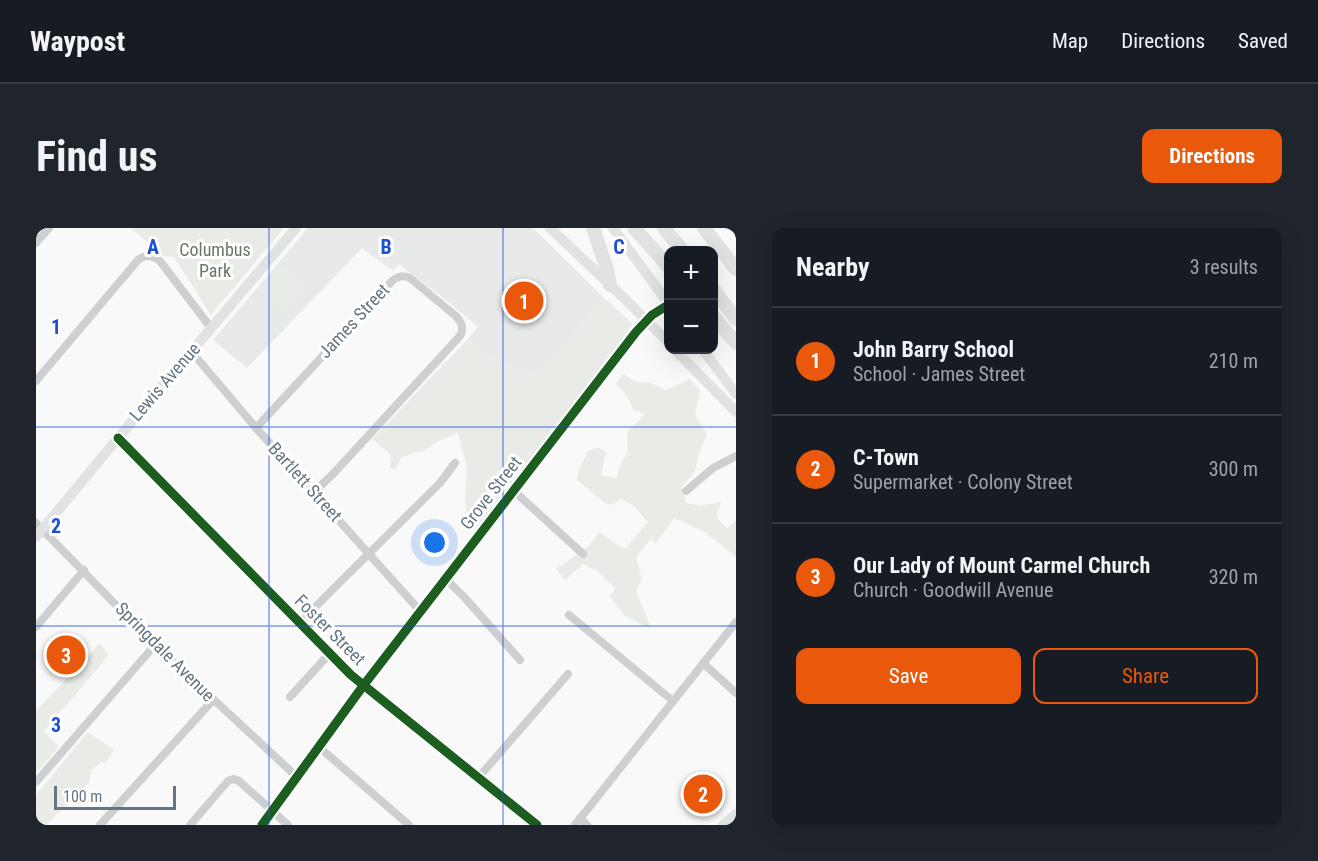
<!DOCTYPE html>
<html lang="en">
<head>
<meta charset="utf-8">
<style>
	:root { --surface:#171b24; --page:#20242c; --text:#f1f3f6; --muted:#9ea1a6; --line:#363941; --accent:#ea580c }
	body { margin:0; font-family:"Roboto Condensed",sans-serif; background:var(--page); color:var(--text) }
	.controls { position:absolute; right:18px; top:18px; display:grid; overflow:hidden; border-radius:12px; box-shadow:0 6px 24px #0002 }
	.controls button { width:54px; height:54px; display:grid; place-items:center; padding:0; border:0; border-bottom:2px solid var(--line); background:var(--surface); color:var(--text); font:30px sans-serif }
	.scale { position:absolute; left:18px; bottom:15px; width:122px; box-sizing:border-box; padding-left:6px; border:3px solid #657683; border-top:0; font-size:16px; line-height:21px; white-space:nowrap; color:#657683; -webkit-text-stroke:4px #fff; paint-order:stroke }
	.you { position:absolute; left:399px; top:315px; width:21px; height:21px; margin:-15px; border:4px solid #fff; border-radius:50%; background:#1a73e8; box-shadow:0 0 0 9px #1a73e833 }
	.badge { display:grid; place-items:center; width:39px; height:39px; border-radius:50%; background:var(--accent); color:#fff; font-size:20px; font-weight:700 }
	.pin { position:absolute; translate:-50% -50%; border:3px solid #fff; box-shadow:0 2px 6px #0006 }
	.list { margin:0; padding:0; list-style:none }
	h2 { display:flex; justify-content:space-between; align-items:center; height:78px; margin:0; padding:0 24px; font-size:26px }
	h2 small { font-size:20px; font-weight:400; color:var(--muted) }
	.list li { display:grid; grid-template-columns:39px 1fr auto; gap:18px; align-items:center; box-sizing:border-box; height:108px; padding:0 24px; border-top:2px solid var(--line) }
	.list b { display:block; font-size:22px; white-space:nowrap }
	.list p { margin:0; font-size:20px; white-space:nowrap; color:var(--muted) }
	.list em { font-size:20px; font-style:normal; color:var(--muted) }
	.actions { display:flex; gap:12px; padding:18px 24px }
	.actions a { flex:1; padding:14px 0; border:2px solid var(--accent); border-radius:12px; text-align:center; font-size:21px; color:var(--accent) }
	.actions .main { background:var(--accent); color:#fff }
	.map { position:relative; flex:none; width:700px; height:597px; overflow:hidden; border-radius:12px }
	header { display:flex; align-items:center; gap:36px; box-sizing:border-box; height:84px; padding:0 30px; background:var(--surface); border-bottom:2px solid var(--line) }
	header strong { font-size:28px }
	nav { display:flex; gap:33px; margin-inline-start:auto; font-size:21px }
	.intro { display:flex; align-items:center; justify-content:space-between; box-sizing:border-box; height:144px; padding:0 36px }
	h1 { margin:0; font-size:42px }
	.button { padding:15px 27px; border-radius:12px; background:var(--accent); color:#fff; font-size:21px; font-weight:700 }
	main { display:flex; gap:36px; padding:0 36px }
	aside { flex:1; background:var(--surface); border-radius:12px; box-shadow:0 6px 24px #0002 }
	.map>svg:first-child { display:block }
	.built { fill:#e8e9e9 }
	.green { fill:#e8ebe6 }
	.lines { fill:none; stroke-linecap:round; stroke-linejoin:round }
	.street { stroke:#cecfd0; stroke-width:8 }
	.secondary { stroke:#e1e2e2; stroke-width:10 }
	.highway { stroke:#e1e2e2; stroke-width:14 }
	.cycleway-casing { stroke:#fff; stroke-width:13 }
	.cycleway { stroke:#1b5e20; stroke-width:9 }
	.grid { fill:none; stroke:#1d4ed8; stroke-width:1.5; stroke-opacity:0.55 }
	.labels { text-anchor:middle; stroke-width:6; stroke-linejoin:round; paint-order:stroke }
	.park-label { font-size:18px; fill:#687a64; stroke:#fff }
	.street-label { font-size:18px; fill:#657683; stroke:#fff }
	.grid-label { font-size:20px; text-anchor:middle; font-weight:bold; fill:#1d4ed8; stroke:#fff; stroke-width:6; stroke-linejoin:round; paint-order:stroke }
</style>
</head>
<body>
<header>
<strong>Waypost</strong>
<nav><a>Map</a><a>Directions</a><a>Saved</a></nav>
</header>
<div class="intro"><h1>Find us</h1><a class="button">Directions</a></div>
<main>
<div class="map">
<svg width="700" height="597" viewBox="0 0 700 597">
	<rect width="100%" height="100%" fill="#f9f9f9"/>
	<!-- built -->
	<polygon class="built" points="272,0 497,0 568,70 501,148 462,135 432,111 442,99 415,76 363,36 357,43 326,20 211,140 177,112"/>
	<!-- green -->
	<g class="green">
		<polygon points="95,0 248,0 175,87 138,29 127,28"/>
		<polygon points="247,36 272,58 248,85 223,63"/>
		<polygon points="568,70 597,96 444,302 431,290 429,273 431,239 422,205 401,214 388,223 377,225 365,230 359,242 354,240 355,227 336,211 432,111 462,135 501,148"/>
		<polygon points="587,146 599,154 615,155 630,162 654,151 664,163 659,187 671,206 663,226 658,245 645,259 650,275 664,278 685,274 680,288 691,301 700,292 700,329 669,304 638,290 620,315 615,311 600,329 606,351 600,363 615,401 588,387 574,368 579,361 562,343 547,336 529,352 520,341 553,318 564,304 571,310 589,321 612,294 598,278 584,271 576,277 569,275 541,252 543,242 552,223 561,219 570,224 565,248 580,250 587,231 592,225 591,205 609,186 597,182 592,169 580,156"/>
		<polygon points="64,415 73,427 8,503 23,519 0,545 0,483 32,449 33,449"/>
		<polygon points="52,504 78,522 70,535 65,534 55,543 53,555 10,597 0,597 0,567"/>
	</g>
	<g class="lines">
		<!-- street -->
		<g class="street">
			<polyline points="0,15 13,0"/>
			<polyline points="155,123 220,200 385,384"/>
			<path d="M0 153 102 32C110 26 116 27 124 33L175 100"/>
			<path d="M220 200 357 52C363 48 367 47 374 50L421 89C426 96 428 100 424 108L297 246 278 264"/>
			<polyline points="82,210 315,447 501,597"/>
			<polyline points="478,263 547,326"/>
			<polyline points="650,263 677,240 700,228"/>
			<polyline points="0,295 119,417 261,549"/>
			<polyline points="410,351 429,370 484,432"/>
			<polyline points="533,387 637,473"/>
			<polyline points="264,394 404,255 419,235"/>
			<polyline points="0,399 48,342"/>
			<polyline points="667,435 700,465"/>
			<polyline points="254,469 294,425"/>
			<polyline points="283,519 373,597"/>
			<polyline points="442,550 532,446"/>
			<polyline points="0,554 119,417"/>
			<polyline points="544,590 551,597"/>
			<polyline points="64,597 177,472"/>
			<polyline points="154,597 192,553 198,551 203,553 252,597"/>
			<polyline points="226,597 327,458 600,104 616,87 632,77"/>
			<polyline points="539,597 700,394"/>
		</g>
		<!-- secondary -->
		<g class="secondary">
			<polyline points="514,0 588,70 632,114"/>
			<polyline points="577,0 632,75"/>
			<polyline points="639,122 700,184"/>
			<polyline points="667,122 700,166"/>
			<polyline points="0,309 82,210 260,0"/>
			<polyline points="687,597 700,586"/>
		</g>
		<!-- highway -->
		<g class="highway">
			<polyline points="557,0 571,41 574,57"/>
			<polyline points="598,0 632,38"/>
			<polyline points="628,0 646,22"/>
			<polyline points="668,0 700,41"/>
			<polyline points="678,62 700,91"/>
			<polyline points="678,89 700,115"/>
		</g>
		<!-- cycleway casing -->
		<g class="cycleway-casing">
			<g id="cycleway">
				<polyline points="82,210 315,447 501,597"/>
				<polyline points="226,597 327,458 600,104 616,87 632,77"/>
			</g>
		</g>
		<!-- cycleway -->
		<use href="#cycleway" class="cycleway"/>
	</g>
	<!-- grid -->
	<path class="grid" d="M233 0V597M467 0V597M0 199H700M0 398H700"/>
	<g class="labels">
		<!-- park labels -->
		<g class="park-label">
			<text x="179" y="28">Columbus<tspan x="179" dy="21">Park</tspan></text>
		</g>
		<!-- street labels -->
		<g class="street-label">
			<text transform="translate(318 93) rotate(-47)" y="6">James Street</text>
			<text transform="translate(129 154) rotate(-49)" y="6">Lewis Avenue</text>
			<text transform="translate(269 254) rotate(48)" y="6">Bartlett Street</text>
			<text transform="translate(455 265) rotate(-52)" y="6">Grove Street</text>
			<text transform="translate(294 402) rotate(45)" y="6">Foster Street</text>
			<text transform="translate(129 424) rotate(45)" y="6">Springdale Avenue</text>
		</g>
	</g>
	<g class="grid-label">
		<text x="117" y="26">A</text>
		<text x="350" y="26">B</text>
		<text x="583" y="26">C</text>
		<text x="20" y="106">1</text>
		<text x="20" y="305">2</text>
		<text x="20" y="504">3</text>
	</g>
</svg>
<div class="controls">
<button>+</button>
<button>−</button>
</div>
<div class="scale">100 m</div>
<div class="you"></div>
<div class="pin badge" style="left:488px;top:73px">1</div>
<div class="pin badge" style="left:667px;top:566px">2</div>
<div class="pin badge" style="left:30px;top:427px">3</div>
</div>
<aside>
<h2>Nearby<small>3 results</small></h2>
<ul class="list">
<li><span class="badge">1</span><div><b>John Barry School</b><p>School · James Street</p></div><em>210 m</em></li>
<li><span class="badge">2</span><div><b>C-Town</b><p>Supermarket · Colony Street</p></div><em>300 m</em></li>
<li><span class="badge">3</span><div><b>Our Lady of Mount Carmel Church</b><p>Church · Goodwill Avenue</p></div><em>320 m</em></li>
</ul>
<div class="actions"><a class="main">Save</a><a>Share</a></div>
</aside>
</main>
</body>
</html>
